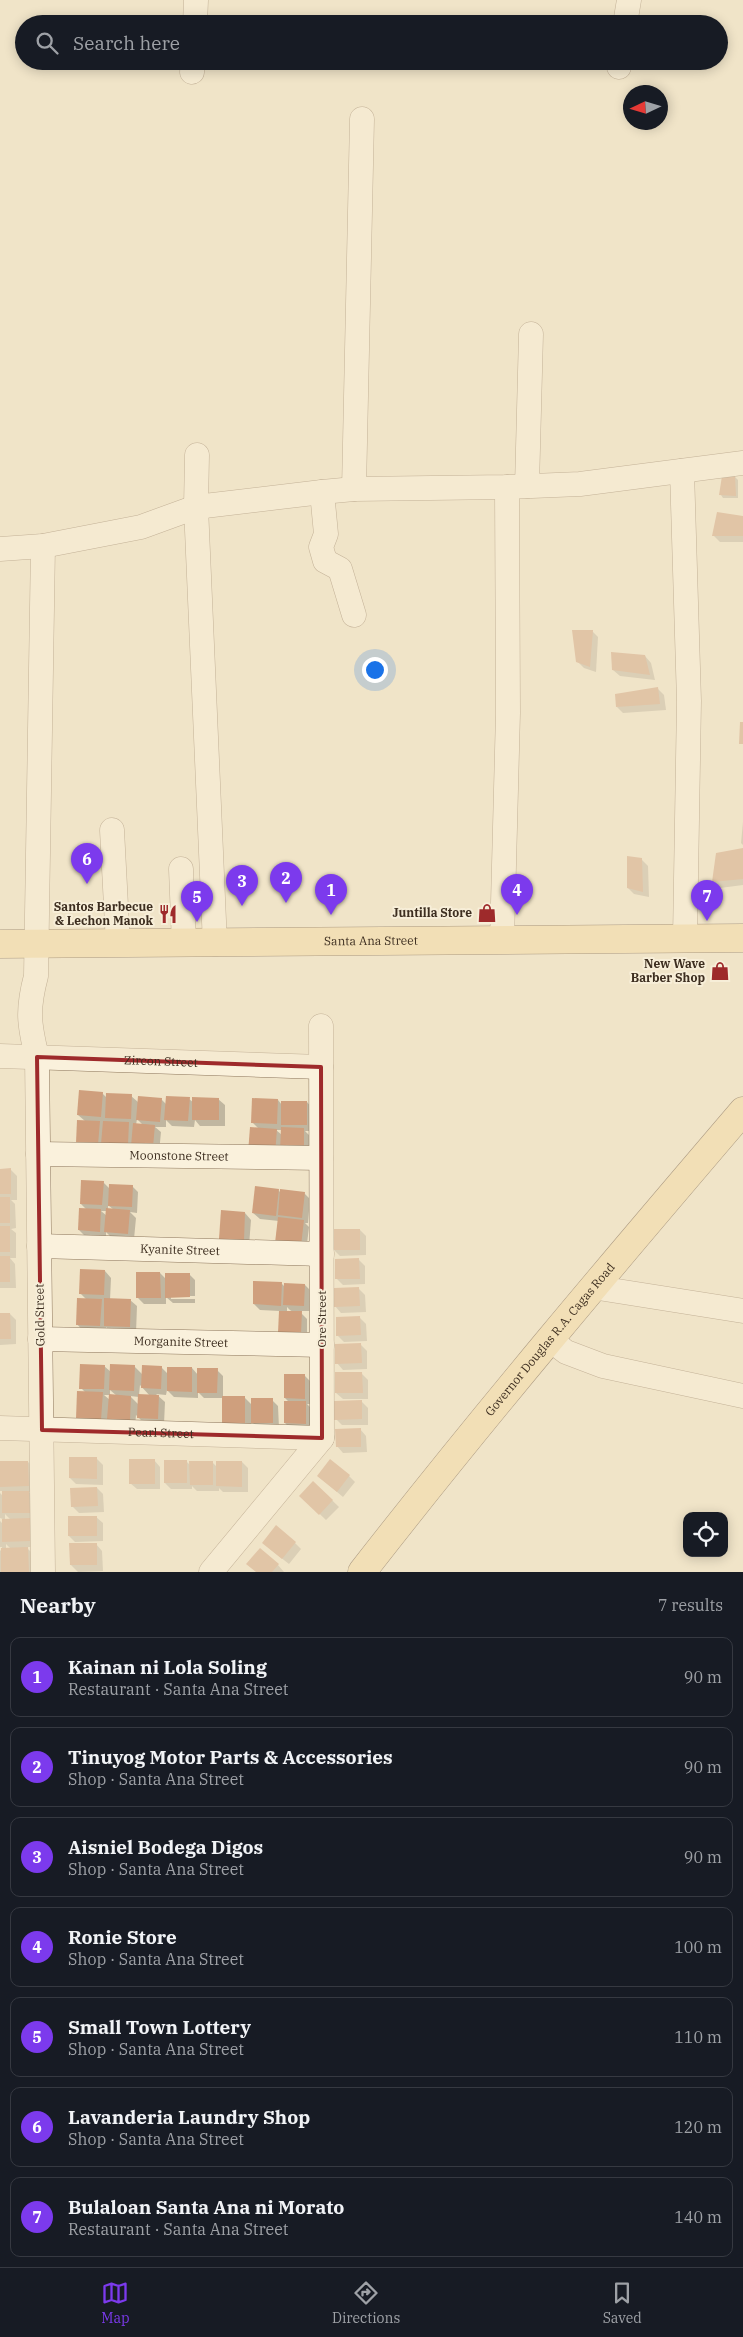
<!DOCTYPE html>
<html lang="en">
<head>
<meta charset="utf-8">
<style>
	:root { --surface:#171b24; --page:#242831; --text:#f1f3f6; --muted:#9ea1a6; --line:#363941; --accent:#7c3aed }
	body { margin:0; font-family:"IBM Plex Serif",serif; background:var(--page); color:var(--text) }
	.controls { position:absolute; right:15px; bottom:15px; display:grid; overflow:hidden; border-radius:10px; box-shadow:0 2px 12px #0003 }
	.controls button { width:45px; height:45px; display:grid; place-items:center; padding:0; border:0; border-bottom:1px solid var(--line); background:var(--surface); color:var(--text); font:25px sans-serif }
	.compass { position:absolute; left:623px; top:85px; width:45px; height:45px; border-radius:50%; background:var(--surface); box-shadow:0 2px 12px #0003; rotate:266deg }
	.you { position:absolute; left:374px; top:669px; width:18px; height:18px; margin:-12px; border:4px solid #fff; border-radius:50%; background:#1a73e8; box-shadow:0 0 0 8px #1a73e833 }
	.badge { display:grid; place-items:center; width:32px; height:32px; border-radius:50%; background:var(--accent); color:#fff; font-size:16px; font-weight:700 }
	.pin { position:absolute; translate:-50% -41px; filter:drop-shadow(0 1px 2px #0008) }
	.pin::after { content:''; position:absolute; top:26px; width:18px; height:15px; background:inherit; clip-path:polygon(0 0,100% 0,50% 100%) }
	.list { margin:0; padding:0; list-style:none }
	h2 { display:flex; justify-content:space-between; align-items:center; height:65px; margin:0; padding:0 20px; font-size:21px }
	h2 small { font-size:16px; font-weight:400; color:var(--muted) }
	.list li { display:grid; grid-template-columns:32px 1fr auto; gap:15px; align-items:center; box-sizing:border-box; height:80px; margin:0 10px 10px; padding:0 10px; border:1px solid var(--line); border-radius:10px }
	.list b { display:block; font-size:19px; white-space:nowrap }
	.list p { margin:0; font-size:16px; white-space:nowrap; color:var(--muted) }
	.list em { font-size:16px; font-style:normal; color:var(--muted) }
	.icon { flex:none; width:28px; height:28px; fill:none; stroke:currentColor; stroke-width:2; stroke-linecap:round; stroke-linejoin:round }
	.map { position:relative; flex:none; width:743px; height:1572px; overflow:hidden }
	.search { position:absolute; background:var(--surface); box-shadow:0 2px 12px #0003; left:15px; right:15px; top:15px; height:55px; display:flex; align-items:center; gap:12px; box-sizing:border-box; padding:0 18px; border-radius:28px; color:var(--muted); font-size:19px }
	.sheet { height:695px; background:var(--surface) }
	nav { display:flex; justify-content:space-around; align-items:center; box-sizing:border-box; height:70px; border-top:1px solid var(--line); background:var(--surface); font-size:14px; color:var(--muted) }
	nav a { display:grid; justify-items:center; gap:2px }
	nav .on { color:var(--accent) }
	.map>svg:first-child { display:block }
	.shadow { fill:#0003; fill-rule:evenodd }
	.building { fill:#cf9f7d }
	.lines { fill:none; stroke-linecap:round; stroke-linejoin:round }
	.minor-casing { stroke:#8d765c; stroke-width:25 }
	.major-casing { stroke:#5b4430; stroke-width:29 }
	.minor { stroke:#faf1dc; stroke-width:24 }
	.major { stroke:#f3d9a0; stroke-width:28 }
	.marked { fill:none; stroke:#9e2a2b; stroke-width:4; stroke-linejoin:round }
	.labels { text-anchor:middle; stroke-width:4; stroke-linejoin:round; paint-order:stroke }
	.poi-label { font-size:12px; font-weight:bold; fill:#3d2e20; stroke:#f7eed8; text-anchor:end }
	.street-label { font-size:12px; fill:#3d2e20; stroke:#f7eed8 }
</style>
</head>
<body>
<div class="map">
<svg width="743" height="1572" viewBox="0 0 743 1572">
	<rect width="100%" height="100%" fill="#f0e4c8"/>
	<!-- shadow -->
	<g class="shadow">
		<polygon points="735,477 738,480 738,498 723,498 721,495"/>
		<polygon points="743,518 743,542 720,542 714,536"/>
		<polygon points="592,631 598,637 596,672 584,668 577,661"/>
		<polygon points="645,656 651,663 655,680 620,676 613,670"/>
		<polygon points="658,689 664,695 666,710 623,713 617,707"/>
		<polygon points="743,822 743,845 741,843"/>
		<polygon points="743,849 743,885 720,888 714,881"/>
		<polygon points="641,859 648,866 649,897 634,894 628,888"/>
		<path d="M102 1093 107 1098 131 1096 138 1102 161 1099 166 1104 189 1099 194 1103 218 1099 225 1105V1126H200L195 1120 194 1127 172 1126 166 1120V1127H155L161 1132 159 1153 83 1149 85 1121 78 1115ZM137 1119 143 1125H136Z"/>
		<path d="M278 1100 282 1105 307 1102 313 1109V1131H305L310 1136 309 1159 288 1158 253 1123ZM276 1130H282V1135Z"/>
		<polygon points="0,1170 11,1170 17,1176 17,1200 11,1200 15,1204 16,1228 11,1229 16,1233 16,1258 10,1258 15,1264 16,1288 0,1288"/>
		<path d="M103 1182 110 1189 132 1186 138 1192 137 1213 130 1212 136 1218 134 1239 112 1238 106 1232V1237L85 1236 79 1230 87 1210 81 1204ZM108 1205 114 1210H108ZM101 1211H107V1216Z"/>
		<polygon points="278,1190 281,1193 304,1193 310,1199 308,1223 305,1223 309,1227 306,1252 279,1221 260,1219 253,1213"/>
		<polygon points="245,1213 251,1220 249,1246 226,1245 220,1238"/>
		<polygon points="360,1230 366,1236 366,1255 340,1256 334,1250"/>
		<polygon points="359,1260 365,1266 365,1284 343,1285 337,1279"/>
		<polygon points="105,1271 111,1278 110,1300 130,1300 137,1306 136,1333 111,1332 106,1327 106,1332 83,1331 77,1324 86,1299 80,1293"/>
		<polygon points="160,1273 167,1280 189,1274 195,1280 195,1296 171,1296 171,1299 195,1299 195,1303 173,1303 166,1297 166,1304 144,1304 138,1298"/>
		<path d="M282 1284 285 1287 305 1285 311 1291 310 1311H299L307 1319V1340L280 1311 260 1310 254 1304ZM287 1307 290 1310 293 1312H287Z"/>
		<polygon points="359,1289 365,1295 366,1312 341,1313 335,1306"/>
		<polygon points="0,1314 10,1314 16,1320 16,1344 0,1345"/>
		<polygon points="360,1318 366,1324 367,1341 344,1342 338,1336"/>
		<polygon points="360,1344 367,1351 367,1369 343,1370 337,1363"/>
		<path d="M104 1366 111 1372 134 1366 143 1375 161 1367 168 1374 192 1368 198 1375 217 1370 223 1376V1397H244L252 1405 272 1400 278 1406 279 1428 259 1429 251 1421V1429H230L223 1423V1398H204L198 1392V1398L174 1397 167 1390 166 1395 156 1394 165 1402 164 1424H145L136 1415 135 1427 114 1425 108 1418 107 1426 83 1424 85 1392 81 1388ZM140 1385 150 1396 139 1395ZM110 1390 117 1396H110ZM104 1395H110V1400ZM130 1396 139 1397V1405Z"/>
		<polygon points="362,1374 368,1380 368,1399 343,1399 336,1393"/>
		<polygon points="305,1376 311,1382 311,1404 307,1404 312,1409 312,1429 291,1429 285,1423 290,1403 285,1398"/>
		<polygon points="361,1401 368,1408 368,1425 342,1425 336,1419"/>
		<polygon points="360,1429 366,1436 367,1452 343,1453 337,1446"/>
		<polygon points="96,1458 103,1465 103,1485 76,1484 70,1478"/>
		<polygon points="154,1460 160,1467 160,1489 137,1489 130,1483"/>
		<polygon points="186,1461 191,1466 212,1462 217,1467 242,1462 248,1468 248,1492 223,1492 219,1488 219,1491 197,1491 192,1486 192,1489 171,1489 165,1483"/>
		<path d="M28 1462 34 1468 35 1492H29L35 1498V1518L28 1519 35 1526 36 1547H26L34 1555V1572H0V1550L2 1552V1547H0V1521L3 1524V1519L0 1518V1493L3 1496V1491H0V1464ZM5 1514 11 1520H5ZM6 1544 11 1549H6Z"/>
		<polygon points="318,1476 349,1476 355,1482 343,1497"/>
		<polygon points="313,1482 339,1507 326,1520 301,1496"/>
		<polygon points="97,1488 103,1494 104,1512 79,1513 72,1506"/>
		<polygon points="96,1517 103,1523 103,1541 75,1542 69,1536"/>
		<polygon points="295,1543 301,1549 289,1564 270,1549"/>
		<polygon points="96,1544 102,1551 103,1571 78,1572 71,1565"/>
		<polygon points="260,1550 278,1565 284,1572 256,1572"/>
	</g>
	<!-- building -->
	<g class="building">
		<polygon points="722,476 735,476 736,496 719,495"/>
		<polygon points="717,512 743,516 743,536 712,536"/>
		<polygon points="572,630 593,630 590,667 576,662"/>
		<polygon points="611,652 645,655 650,675 612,670"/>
		<polygon points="658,687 660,704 616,707 615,694"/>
		<polygon points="740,722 743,722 743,744 739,744"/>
		<polygon points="743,848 743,879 712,882 716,853"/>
		<polygon points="627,856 642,858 643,892 627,888"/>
		<polygon points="79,1090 103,1092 101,1117 77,1115"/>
		<polygon points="106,1093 132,1094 131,1119 105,1118"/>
		<polygon points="138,1096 162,1098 160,1122 136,1120"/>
		<polygon points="166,1096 190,1097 188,1121 164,1120"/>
		<polygon points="192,1097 219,1098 219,1120 192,1120"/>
		<polygon points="252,1098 278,1099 277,1124 251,1123"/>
		<rect x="281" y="1101" width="26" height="24"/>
		<polygon points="77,1120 100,1121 98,1145 76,1143"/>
		<polygon points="103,1121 129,1122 128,1145 101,1144"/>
		<polygon points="133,1123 155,1125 153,1147 131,1146"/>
		<polygon points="250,1127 277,1129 275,1155 248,1153"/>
		<polygon points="281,1127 304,1128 304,1153 280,1152"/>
		<polygon points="11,1168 11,1194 0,1194 0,1169"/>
		<polygon points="81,1180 104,1181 102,1205 80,1204"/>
		<polygon points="109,1184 133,1185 132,1207 108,1206"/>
		<polygon points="255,1186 279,1189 276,1216 252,1213"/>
		<polygon points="280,1189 305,1192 302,1218 278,1215"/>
		<rect x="0" y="1197" width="10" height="26"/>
		<polygon points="79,1208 101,1209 100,1232 78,1230"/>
		<polygon points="106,1208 130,1210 128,1234 104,1232"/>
		<polygon points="221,1210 245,1212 244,1241 219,1239"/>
		<polygon points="278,1217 304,1220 301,1246 275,1243"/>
		<rect x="0" y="1226" width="10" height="26"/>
		<rect x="333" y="1229" width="27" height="21"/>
		<rect x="0" y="1256" width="10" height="26"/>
		<polygon points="359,1258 360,1279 335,1279 335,1259"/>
		<polygon points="80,1269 105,1270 104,1295 79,1294"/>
		<polygon points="136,1272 160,1272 161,1298 136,1298"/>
		<polygon points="165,1273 190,1273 190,1297 165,1298"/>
		<polygon points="253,1281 282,1282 281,1306 253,1304"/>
		<polygon points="284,1283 305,1284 304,1306 283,1305"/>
		<polygon points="359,1287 360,1306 334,1307 334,1288"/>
		<polygon points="77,1298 102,1299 100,1326 76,1325"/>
		<polygon points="104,1298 131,1299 130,1327 104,1326"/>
		<polygon points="279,1311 302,1311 301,1334 278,1333"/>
		<polygon points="0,1313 10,1313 11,1339 0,1339"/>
		<polygon points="360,1316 361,1335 336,1336 336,1317"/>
		<polygon points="361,1343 362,1363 335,1364 335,1344"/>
		<polygon points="80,1364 105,1365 104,1389 79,1389"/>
		<polygon points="110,1364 135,1365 134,1391 109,1390"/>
		<polygon points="142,1365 162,1366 161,1389 141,1388"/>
		<polygon points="167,1367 192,1367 192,1392 167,1391"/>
		<polygon points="197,1368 218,1368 217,1393 197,1393"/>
		<polygon points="335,1372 362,1372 363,1393 335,1393"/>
		<polygon points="284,1374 305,1374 305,1399 284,1398"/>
		<polygon points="77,1391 103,1392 101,1420 76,1419"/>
		<polygon points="109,1394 131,1396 130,1421 107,1419"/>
		<polygon points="138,1394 159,1395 158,1419 137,1418"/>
		<rect x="222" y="1396" width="23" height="27"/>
		<rect x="251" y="1398" width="22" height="25"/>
		<polygon points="362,1400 362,1419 334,1420 334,1401"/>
		<polygon points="284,1401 306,1401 306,1424 284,1423"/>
		<polygon points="361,1428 361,1447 336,1447 335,1429"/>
		<polygon points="69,1457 97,1457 97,1479 69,1478"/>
		<rect x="129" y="1459" width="26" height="25"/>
		<polygon points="330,1459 350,1475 337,1492 317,1476"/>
		<rect x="164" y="1460" width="23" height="23"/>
		<polygon points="0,1461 28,1461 29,1486 0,1487"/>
		<polygon points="189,1461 213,1461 213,1485 190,1485"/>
		<polygon points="216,1461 242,1461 242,1487 216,1486"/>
		<polygon points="313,1481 333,1500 319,1515 299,1496"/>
		<polygon points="97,1487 98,1506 71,1507 70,1488"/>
		<polygon points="2,1491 29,1491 30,1513 2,1513"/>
		<rect x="68" y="1516" width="29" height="20"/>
		<polygon points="30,1518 30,1541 2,1542 2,1519"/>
		<polygon points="276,1525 296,1542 282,1559 262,1543"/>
		<polygon points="69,1543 97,1543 97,1565 70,1565"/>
		<polygon points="28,1547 29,1572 1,1572 1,1548"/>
		<polygon points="260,1548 279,1564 272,1572 256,1572 246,1564"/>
	</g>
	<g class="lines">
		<!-- minor casing -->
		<g class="minor-casing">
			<g id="minor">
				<polyline points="195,24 196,0"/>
				<polyline points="625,24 629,0"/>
				<polyline points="619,67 620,61"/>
				<polyline points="192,72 193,61"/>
				<polyline points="197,455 196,507 215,944"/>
				<polyline points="682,471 689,701 685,938"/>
				<polyline points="527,486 531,334"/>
				<polyline points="354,489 362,119"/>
				<polyline points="322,492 326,534 321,547 325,561 340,569 354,615"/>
				<polyline points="0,549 43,546 141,527 196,507 322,492 354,489 507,487 580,484 743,463"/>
				<polyline points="112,830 118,944"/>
				<polyline points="181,869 184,944"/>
				<polyline points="502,941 508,713 507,487"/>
				<path id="s1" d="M0 1056 321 1067"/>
				<path id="s2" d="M38 1154 321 1158"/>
				<path id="s3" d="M39 1246 322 1254"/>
				<polyline points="592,1287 743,1311"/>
				<path id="s4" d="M40 1339 322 1345"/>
				<polyline points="549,1339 566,1352 603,1366 743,1396"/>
				<path id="s5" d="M0 1428 322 1438"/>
				<path d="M43 1572 37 1057C29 1024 27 1010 36 976L43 546"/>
				<polyline points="211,1572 322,1438 321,1026"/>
			</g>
		</g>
		<!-- major casing -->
		<g class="major-casing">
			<g id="major">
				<path id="s6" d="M0 944 743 938"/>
				<path id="s7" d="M362 1572C485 1414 614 1262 743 1111"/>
			</g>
		</g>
		<!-- minor -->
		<use href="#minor" class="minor"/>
		<!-- major -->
		<use href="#major" class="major"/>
	</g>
	<!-- marked area -->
	<path d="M0 0H743V1572H0ZM37 1057 321 1067 322 1438 42 1430Z" fill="#f0e4c8" fill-opacity=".55" fill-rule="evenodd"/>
	<path class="marked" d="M37 1057 321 1067 322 1438 42 1430Z"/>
	<!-- icons -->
	<defs>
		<g id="shop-bare" transform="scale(1.5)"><path d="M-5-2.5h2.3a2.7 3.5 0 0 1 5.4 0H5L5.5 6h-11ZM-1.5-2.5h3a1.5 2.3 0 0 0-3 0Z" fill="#9e2a2b" stroke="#f7eed8" stroke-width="2.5" paint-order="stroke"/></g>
		<g id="restaurant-bare" transform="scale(1.5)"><path d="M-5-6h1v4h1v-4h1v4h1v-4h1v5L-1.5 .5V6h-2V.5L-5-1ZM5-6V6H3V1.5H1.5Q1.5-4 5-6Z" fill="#9e2a2b" stroke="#f7eed8" stroke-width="2.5" paint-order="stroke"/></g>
	</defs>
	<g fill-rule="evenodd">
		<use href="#shop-bare" x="487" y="913"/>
		<use href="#restaurant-bare" x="168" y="914"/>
		<use href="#shop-bare" x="720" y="971"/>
	</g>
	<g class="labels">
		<!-- poi labels -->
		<g class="poi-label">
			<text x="153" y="911">Santos Barbecue<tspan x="153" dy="14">&amp; Lechon Manok</tspan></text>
			<text x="472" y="917">Juntilla Store</text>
			<text x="705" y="968">New Wave<tspan x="705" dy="14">Barber Shop</tspan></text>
		</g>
		<!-- street labels -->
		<g class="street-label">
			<text dy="4" stroke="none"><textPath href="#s6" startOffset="371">Santa Ana Street</textPath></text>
			<text dy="4" stroke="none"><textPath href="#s1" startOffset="161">Zircon Street</textPath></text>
			<text dy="4" stroke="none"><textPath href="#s2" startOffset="141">Moonstone Street</textPath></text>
			<text dy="4" stroke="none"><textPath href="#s3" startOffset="141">Kyanite Street</textPath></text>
			<text transform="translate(40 1315) rotate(-91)" y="4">Gold Street</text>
			<text transform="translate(322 1319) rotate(-90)" y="4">Ore Street</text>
			<text dy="4" stroke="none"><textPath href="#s7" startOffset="299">Governor Douglas R.A. Cagas Road</textPath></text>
			<text dy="4" stroke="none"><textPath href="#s4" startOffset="141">Morganite Street</textPath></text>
			<text dy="4" stroke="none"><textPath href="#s5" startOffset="161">Pearl Street</textPath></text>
		</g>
	</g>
</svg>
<div class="controls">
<button><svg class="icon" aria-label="locate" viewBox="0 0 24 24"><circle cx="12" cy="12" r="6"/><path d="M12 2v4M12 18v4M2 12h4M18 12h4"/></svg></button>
</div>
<svg class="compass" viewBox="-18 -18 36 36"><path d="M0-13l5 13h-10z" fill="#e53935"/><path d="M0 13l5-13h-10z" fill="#9ea1a6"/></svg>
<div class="you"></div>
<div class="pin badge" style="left:331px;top:915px">1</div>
<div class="pin badge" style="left:286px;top:903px">2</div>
<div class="pin badge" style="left:242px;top:906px">3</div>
<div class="pin badge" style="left:517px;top:915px">4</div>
<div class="pin badge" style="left:197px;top:922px">5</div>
<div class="pin badge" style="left:87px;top:884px">6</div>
<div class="pin badge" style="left:707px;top:921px">7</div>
<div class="search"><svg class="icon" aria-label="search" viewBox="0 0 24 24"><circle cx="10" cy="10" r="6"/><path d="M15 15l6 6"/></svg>Search here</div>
</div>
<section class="sheet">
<h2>Nearby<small>7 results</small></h2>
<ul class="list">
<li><span class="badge">1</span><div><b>Kainan ni Lola Soling</b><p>Restaurant · Santa Ana Street</p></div><em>90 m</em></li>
<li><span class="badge">2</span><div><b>Tinuyog Motor Parts &amp; Accessories</b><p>Shop · Santa Ana Street</p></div><em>90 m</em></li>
<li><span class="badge">3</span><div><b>Aisniel Bodega Digos</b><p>Shop · Santa Ana Street</p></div><em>90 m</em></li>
<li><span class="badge">4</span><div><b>Ronie Store</b><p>Shop · Santa Ana Street</p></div><em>100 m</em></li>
<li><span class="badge">5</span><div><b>Small Town Lottery</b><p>Shop · Santa Ana Street</p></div><em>110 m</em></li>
<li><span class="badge">6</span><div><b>Lavanderia Laundry Shop</b><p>Shop · Santa Ana Street</p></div><em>120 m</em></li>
<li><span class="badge">7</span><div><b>Bulaloan Santa Ana ni Morato</b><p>Restaurant · Santa Ana Street</p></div><em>140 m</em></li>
</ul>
</section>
<nav>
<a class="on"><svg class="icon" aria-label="map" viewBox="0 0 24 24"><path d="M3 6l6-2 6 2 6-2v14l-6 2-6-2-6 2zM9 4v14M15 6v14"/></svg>Map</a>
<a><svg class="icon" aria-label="directions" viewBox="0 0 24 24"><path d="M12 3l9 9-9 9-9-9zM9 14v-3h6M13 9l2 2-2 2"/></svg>Directions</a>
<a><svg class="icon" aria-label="saved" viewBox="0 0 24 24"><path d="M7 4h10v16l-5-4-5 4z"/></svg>Saved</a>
</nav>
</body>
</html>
